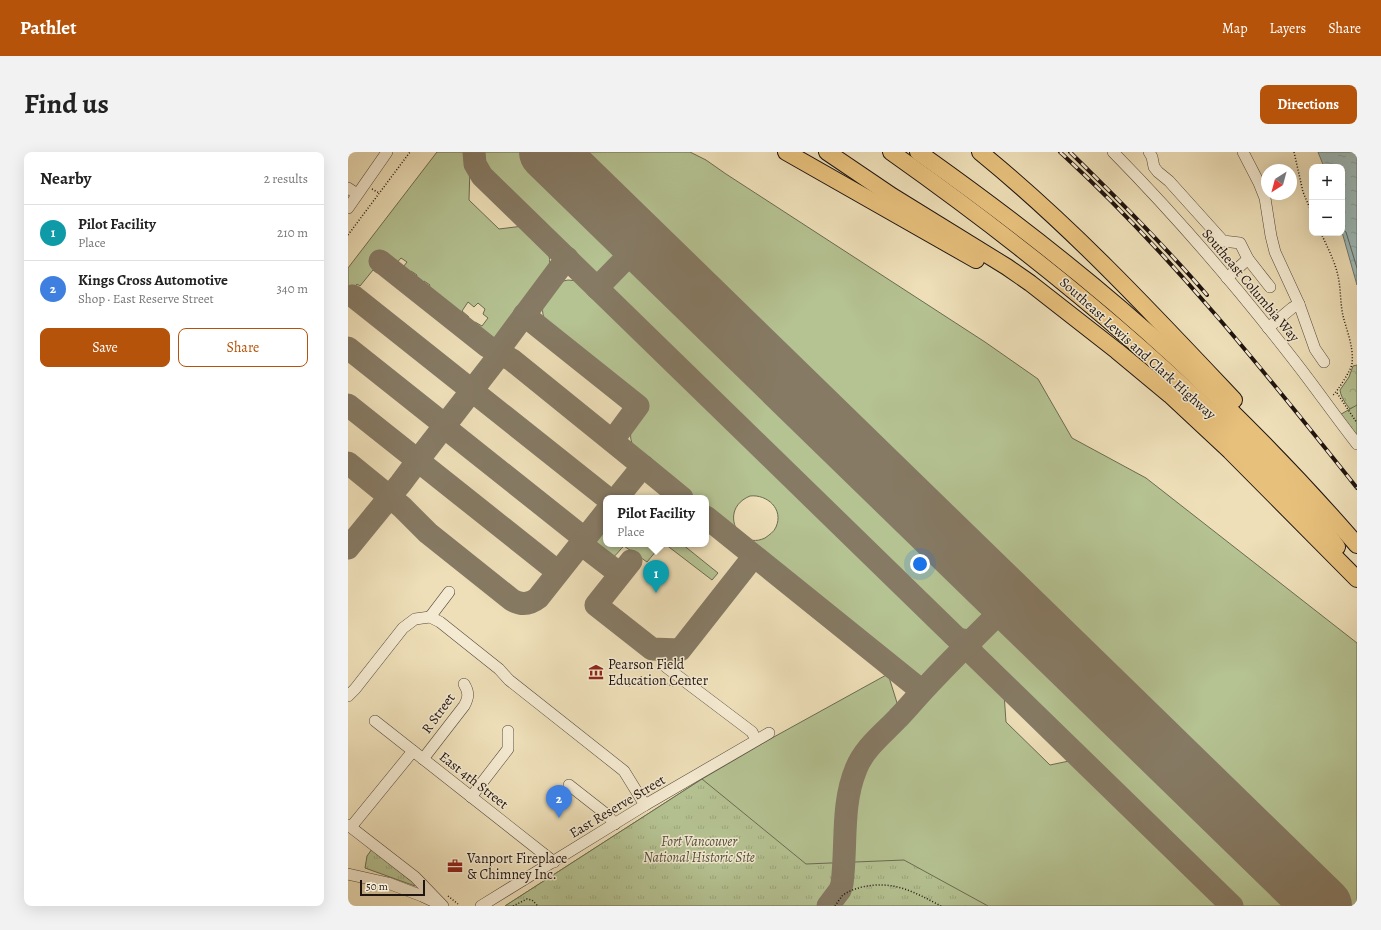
<!DOCTYPE html>
<html lang="en">
<head>
<meta charset="utf-8">
<style>
	:root { --surface:#fff; --page:#f2f2f2; --text:#222; --muted:#767676; --line:#e0e0e0; --accent:#b45309 }
	body { margin:0; font-family:Alegreya,serif; background:var(--page); color:var(--text) }
	.controls { position:absolute; right:12px; top:12px; display:grid; overflow:hidden; border-radius:8px; box-shadow:0 4px 16px #0002 }
	.controls button { width:36px; height:36px; display:grid; place-items:center; padding:0; border:0; border-bottom:1px solid var(--line); background:var(--surface); color:var(--text); font:20px sans-serif }
	.compass { position:absolute; left:913px; top:12px; width:36px; height:36px; border-radius:50%; background:var(--surface); box-shadow:0 4px 16px #0002; rotate:216deg }
	.scale { position:absolute; left:12px; bottom:10px; width:65px; box-sizing:border-box; padding-left:4px; border:2px solid #1f1410; border-top:0; font-size:11px; line-height:14px; white-space:nowrap; color:#1f1410; -webkit-text-stroke:3px #f4ead1; paint-order:stroke }
	.you { position:absolute; left:572px; top:412px; width:14px; height:14px; margin:-10px; border:3px solid #fff; border-radius:50%; background:#1a73e8; box-shadow:0 0 0 6px #1a73e833 }
	.badge { display:grid; place-items:center; width:26px; height:26px; border-radius:50%; background:var(--accent); color:#fff; font-size:13px; font-weight:700 }
	.pin { position:absolute; translate:-50% -33px; filter:drop-shadow(0 1px 2px #0008) }
	.pin::after { content:''; position:absolute; top:21px; width:14px; height:12px; background:inherit; clip-path:polygon(0 0,100% 0,50% 100%) }
	.popup { position:absolute; left:255px; top:343px; width:106px; height:52px; box-sizing:border-box; display:grid; place-content:center; border-radius:8px; background:var(--surface); filter:drop-shadow(0 1px 3px #0005); font-size:13px; white-space:nowrap; color:var(--muted) }
	.popup b { font-size:15px; color:var(--text) }
	.popup::after { content:''; position:absolute; left:50%; top:100%; margin-left:-8px; border:8px solid transparent; border-top-color:var(--surface) }
	.list { margin:0; padding:0; list-style:none }
	h2 { display:flex; justify-content:space-between; align-items:center; height:52px; margin:0; padding:0 16px; font-size:17px }
	h2 small { font-size:13px; font-weight:400; color:var(--muted) }
	.list li { display:grid; grid-template-columns:26px 1fr auto; gap:12px; align-items:center; box-sizing:border-box; height:56px; padding:0 16px; border-top:1px solid var(--line) }
	.list b { display:block; font-size:15px; white-space:nowrap }
	.list p { margin:0; font-size:13px; white-space:nowrap; color:var(--muted) }
	.list em { font-size:13px; font-style:normal; color:var(--muted) }
	.actions { display:flex; gap:8px; padding:12px 16px }
	.actions a { flex:1; padding:9px 0; border:1px solid var(--accent); border-radius:8px; text-align:center; font-size:14px; color:var(--accent) }
	.actions .main { background:var(--accent); color:#fff }
	.map { position:relative; flex:none; width:1009px; height:754px; overflow:hidden; border-radius:8px }
	header { display:flex; align-items:center; gap:24px; box-sizing:border-box; height:56px; padding:0 20px; background:var(--accent); color:#fff }
	header strong { font-size:19px }
	nav { display:flex; gap:22px; margin-inline-start:auto; font-size:14px }
	.intro { display:flex; align-items:center; justify-content:space-between; box-sizing:border-box; height:96px; padding:0 24px }
	h1 { margin:0; font-size:28px }
	.button { padding:10px 18px; border-radius:8px; background:var(--accent); color:#fff; font-size:14px; font-weight:700 }
	main { display:flex; gap:24px; padding:0 24px }
	aside { flex:1; background:var(--surface); border-radius:8px; box-shadow:0 4px 16px #0002 }
	.map>svg:first-child { display:block }
	.grass { fill:#b5c292; stroke:#6a6b51; fill-rule:evenodd }
	.forest { fill:url(#forest-crowns); stroke:#6a6b51 }
	.park { fill:url(#park-tufts); stroke:#6a6b51 }
	.water { fill:url(#water-ripples); stroke:#6b7875 }
	.lines { fill:none; stroke-linecap:round; stroke-linejoin:round }
	.shore { stroke:#5e6764; stroke-width:1 }
	.taxiway { stroke:#867a64; stroke-width:23 }
	.runway { stroke:#867a64; stroke-width:58 }
	.minor-casing { stroke:#53473a; stroke-width:12 }
	.highway-casing { stroke:#1f1410; stroke-width:18 }
	.path { stroke:#1f1410; stroke-width:1.5; stroke-dasharray:1 2; stroke-linecap:butt }
	.minor { stroke:#f4ead1; stroke-width:11 }
	.highway { stroke:#e7c07c; stroke-width:16 }
	.rail-casing { stroke:#1f1410; stroke-width:4 }
	.rail { stroke:#f4ead1; stroke-width:2.5; stroke-dasharray:8; stroke-linecap:butt }
	.labels { text-anchor:middle; stroke-width:3; stroke-linejoin:round; paint-order:stroke }
	.street-label { font-size:14px; fill:#1f1410; stroke:#f4ead1 }
	.poi-label { font-size:14px; fill:#1f1410; stroke:#f4ead1; text-anchor:start }
	.park-label { font-size:14px; font-style:italic; fill:#54513e; stroke:#f4ead1 }
</style>
</head>
<body>
<header>
<strong>Pathlet</strong>
<nav><a>Map</a><a>Layers</a><a>Share</a></nav>
</header>
<div class="intro"><h1>Find us</h1><a class="button">Directions</a></div>
<main>
<aside>
<h2>Nearby<small>2 results</small></h2>
<ul class="list">
<li><span class="badge" style="background:#0f9aa8">1</span><div><b>Pilot Facility</b><p>Place</p></div><em>210 m</em></li>
<li><span class="badge" style="background:#3f7fe0">2</span><div><b>Kings Cross Automotive</b><p>Shop · East Reserve Street</p></div><em>340 m</em></li>
</ul>
<div class="actions"><a class="main">Save</a><a>Share</a></div>
</aside>
<div class="map">
<svg width="1009" height="754" viewBox="0 0 1009 754">
	<defs>
		<pattern id="forest-crowns" width="20" height="18" patternUnits="userSpaceOnUse"><rect width="20" height="18" fill="#b5c292"/><path d="M2 6a3 3 0 1 1 6 0M12 15a3 3 0 1 1 6 0" fill="none" stroke="#9ba67d"/></pattern>
		<pattern id="park-tufts" width="24" height="20" patternUnits="userSpaceOnUse"><rect width="24" height="20" fill="#b5c292"/><path d="M3 7l-1-3M5 7V3M7 7l1-3M15 17l-1-3M17 17v-4M19 17l1-3" fill="none" stroke="#9ba67d"/></pattern>
		<pattern id="water-ripples" width="26" height="14" patternUnits="userSpaceOnUse"><rect width="26" height="14" fill="#9dbab9"/><path d="M2 4q2-2 4 0t4 0M15 11q2-2 4 0t4 0" fill="none" stroke="#879f9e"/></pattern>
	</defs>
	<rect width="100%" height="100%" fill="#eedfb8"/>
	<filter id="stains"><feTurbulence type="fractalNoise" baseFrequency=".005" numOctaves="4"/><feColorMatrix values="0 0 0 0 .2 0 0 0 0 .09 0 0 0 0 .02 0 0 0 .5 -.17"/></filter>
	<radialGradient id="worn" r=".72"><stop offset=".6" stop-color="#630" stop-opacity="0"/><stop offset="1" stop-color="#630" stop-opacity=".3"/></radialGradient>
	<!-- grass -->
	<g class="grass">
		<path d="M89 0H119V9L122 15 121 48 151 77 175 74 178 75C190 87 210 102 198 121L146 189C137 190 130 182 125 176V174L127 170 134 174 140 166 135 162 137 157 130 151 126 155 120 150 114 159 121 165 116 169 112 168 78 140 82 133 76 129 72 134H70L65 130 69 123 63 119 58 124 52 119 59 110 53 106 46 114 35 106 30 112 33 114 32 116 29 121 25 118 12 134 9 132 0 145V116Z"/>
		<path d="M131 0H183L279 93C271 106 263 113 251 122L249 123 245 122 137 18 131 9Z"/>
		<polygon points="217,0 342,0 358,8 378,22 637,190 690,227 724,286 798,326 1009,491 1009,754 991,754"/>
		<path d="M291 105 637 442C640 466 627 489 602 471L274 152 261 136 274 118Z"/>
		<path d="M220 128 231 129 239 136 602 489 605 495C601 507 583 524 572 529L565 526 358 356V346H345L287 297C275 278 290 268 300 254L203 176C185 160 198 131 220 128ZM402 344C419 342 436 357 428 375 426 380 421 383 417 386 390 399 370 357 402 344Z"/>
		<path d="M258 375V392H314L299 410 276 394C272 397 269 403 265 405 258 409 246 398 247 391 247 385 255 379 258 375Z"/>
		<polygon points="317,392 334,392 370,421 364,428"/>
		<path d="M658 474 671 476 958 754H893L636 503C632 495 632 482 642 477 647 474 653 475 658 474Z"/>
		<polygon points="619,506 624,509 656,541 658,570 702,613 721,609 730,612 876,754 157,754 354,627 424,586 540,522 555,570"/>
	</g>
	<!-- forest -->
	<path class="forest" d="M1009 213V265C1003 258 993 248 992 238L1001 225 1005 214Z"/>
	<!-- park -->
	<g class="park">
		<polygon points="1009,253 1009,292 988,265"/>
		<polygon points="354,627 458,712 556,708 640,754 157,754"/>
		<polygon points="24,697 68,733 67,734 17,716 19,704"/>
	</g>
	<!-- water -->
	<polygon class="water" points="970,0 1009,0 1009,133 994,80 994,15 976,15"/>
	<g class="lines">
		<!-- shore -->
		<polyline class="shore" points="994,77 998,80 1009,116"/>
		<!-- taxiway -->
		<g class="taxiway">
			<polyline points="126,0 127,12 134,24 884,754"/>
			<polyline points="32,109 139,194 164,208 295,314 269,346"/>
			<polyline points="249,136 287,97 295,96 300,99"/>
			<polyline points="5,144 259,346"/>
			<polyline points="176,163 290,254 265,288"/>
			<polyline points="0,196 88,266 105,282 237,387"/>
			<polyline points="0,253 210,420"/>
			<path d="M0 311 54 355 80 381 164 448C173 453 181 453 190 446L258 360"/>
			<polyline points="295,314 334,346"/>
			<polyline points="358,365 574,539"/>
			<polyline points="233,392 272,422"/>
			<polyline points="0,396 53,331 77,299 146,210 155,192 219,106"/>
			<polyline points="283,409 248,453 304,497 332,498 406,404"/>
			<path d="M480 754 492 738 494 732C499 694 493 653 508 617 516 596 535 582 550 566 561 555 570 543 581 532 607 504 635 477 662 450"/>
		</g>
		<!-- runway -->
		<polyline class="runway" points="200,0 975,754"/>
		<!-- minor casing -->
		<g class="minor-casing">
			<g id="minor">
				<path d="M765 0C829 65 889 135 945 207 967 235 987 264 1009 292"/>
				<polyline points="801,0 804,5 806,15 810,20 821,29 875,89 892,91 900,107 879,126"/>
				<polyline points="895,0 911,31 917,46 923,84 927,100 951,152 967,197 976,210"/>
				<polyline points="0,36 9,42"/>
				<polyline points="0,56 39,0"/>
				<polyline points="900,107 922,135"/>
				<polyline points="920,176 944,156 951,152"/>
				<polyline points="82,465 101,440"/>
				<polyline points="318,515 404,580 408,588"/>
				<polyline points="0,544 7,537 55,476 67,467 82,465 92,470 151,517 161,528 276,619 297,653"/>
				<polyline points="27,569 206,710"/>
				<path d="M75 607 116 554C121 545 121 540 116 532"/>
				<polyline points="221,633 258,662 267,672"/>
				<polyline points="123,645 160,597 160,579"/>
				<polyline points="0,673 67,725 95,754"/>
				<polyline points="3,675 65,599"/>
				<polyline points="0,722 40,731 74,744 89,751"/>
				<polyline points="133,754 297,653 421,581"/>
			</g>
		</g>
		<!-- highway casing -->
		<g class="highway-casing">
			<g id="highway">
				<polyline points="438,0 628,108"/>
				<polyline points="479,0 544,44 659,115 682,131 769,199 822,243 882,299 1009,427"/>
				<path d="M543 0C666 87 780 178 887 284 911 308 935 333 958 358 969 370 980 382 989 395"/>
				<path d="M570 0C659 63 747 131 828 206 891 265 952 327 1009 393"/>
				<path d="M632 0C724 75 805 162 886 248"/>
			</g>
		</g>
		<!-- path -->
		<g class="path">
			<polyline points="946,0 955,40 964,61"/>
			<polyline points="24,37 31,41"/>
			<path d="M973 81C979 95 987 109 990 124 993 137 992 150 995 164 999 179 1006 196 1004 212 1003 218 989 240 985 243"/>
			<polyline points="0,83 62,0"/>
			<polyline points="989,241 1009,271"/>
			<polyline points="278,533 282,534 293,525 326,534"/>
			<polyline points="100,744 110,752"/>
			<polyline points="165,754 179,747 184,748 190,754"/>
			<path d="M487 754C489 751 492 747 494 744 500 739 507 737 514 735 546 728 566 740 593 754"/>
		</g>
		<!-- minor -->
		<use href="#minor" class="minor"/>
		<!-- highway -->
		<use href="#highway" class="highway"/>
		<!-- rail casing -->
		<g class="rail-casing">
			<g id="rail">
				<path d="M712 0C822 101 916 219 1009 336"/>
				<path d="M722 0C769 46 816 93 859 143"/>
			</g>
		</g>
		<!-- rail -->
		<use href="#rail" class="rail"/>
	</g>
	<!-- icons -->
	<defs>
		<g id="museum-bare" transform="scale(1.2)"><path d="M0-6L6-3V-2H-6V-3ZM-5-1h2V3h-2ZM-1-1h2V3h-2ZM3-1h2V3H3ZM-6 4H6V6H-6Z" fill="#8f2418" stroke="#f4ead1" stroke-width="2.5" paint-order="stroke"/></g>
		<g id="office-bare" transform="scale(1.2)"><path d="M-6-3h4V-5.5h4V-3h4V5H-6ZM-1-4.5V-3h2v-1.5ZM-6 0V1H6V0Z" fill="#8f2418" stroke="#f4ead1" stroke-width="2.5" paint-order="stroke"/></g>
	</defs>
	<g fill-rule="evenodd">
		<use href="#museum-bare" x="248" y="520"/>
		<use href="#office-bare" x="107" y="714"/>
	</g>
	<g class="labels">
		<!-- street labels -->
		<g class="street-label">
			<text transform="translate(903 133) rotate(50)" y="5">Southeast Columbia Way</text>
			<text transform="translate(790 196) rotate(42)" y="5">Southeast Lewis and Clark Highway</text>
			<text transform="translate(90 561) rotate(-54)" y="5">R Street</text>
			<text transform="translate(126 628) rotate(38)" y="5">East 4th Street</text>
			<text transform="translate(269 654) rotate(-31)" y="5">East Reserve Street</text>
		</g>
		<!-- poi labels -->
		<g class="poi-label">
			<text x="260" y="517">Pearson Field<tspan x="260" dy="16">Education Center</tspan></text>
			<text x="119" y="711">Vanport Fireplace<tspan x="119" dy="16">&amp; Chimney Inc.</tspan></text>
		</g>
		<!-- park labels -->
		<g class="park-label">
			<text x="351" y="694">Fort Vancouver<tspan x="351" dy="16">National Historic Site</tspan></text>
		</g>
	</g>
	<rect width="100%" height="100%" filter="url(#stains)"/>
	<rect width="100%" height="100%" fill="url(#worn)"/>
</svg>
<div class="controls">
<button>+</button>
<button>−</button>
</div>
<svg class="compass" viewBox="-18 -18 36 36"><path d="M0-13l5 13h-10z" fill="#e53935"/><path d="M0 13l5-13h-10z" fill="#767676"/></svg>
<div class="scale">50 m</div>
<div class="you"></div>
<div class="pin badge" style="left:308px;top:441px;background:#0f9aa8">1</div>
<div class="popup"><b>Pilot Facility</b>Place</div>
<div class="pin badge" style="left:211px;top:666px;background:#3f7fe0">2</div>
</div>
</main>
</body>
</html>
